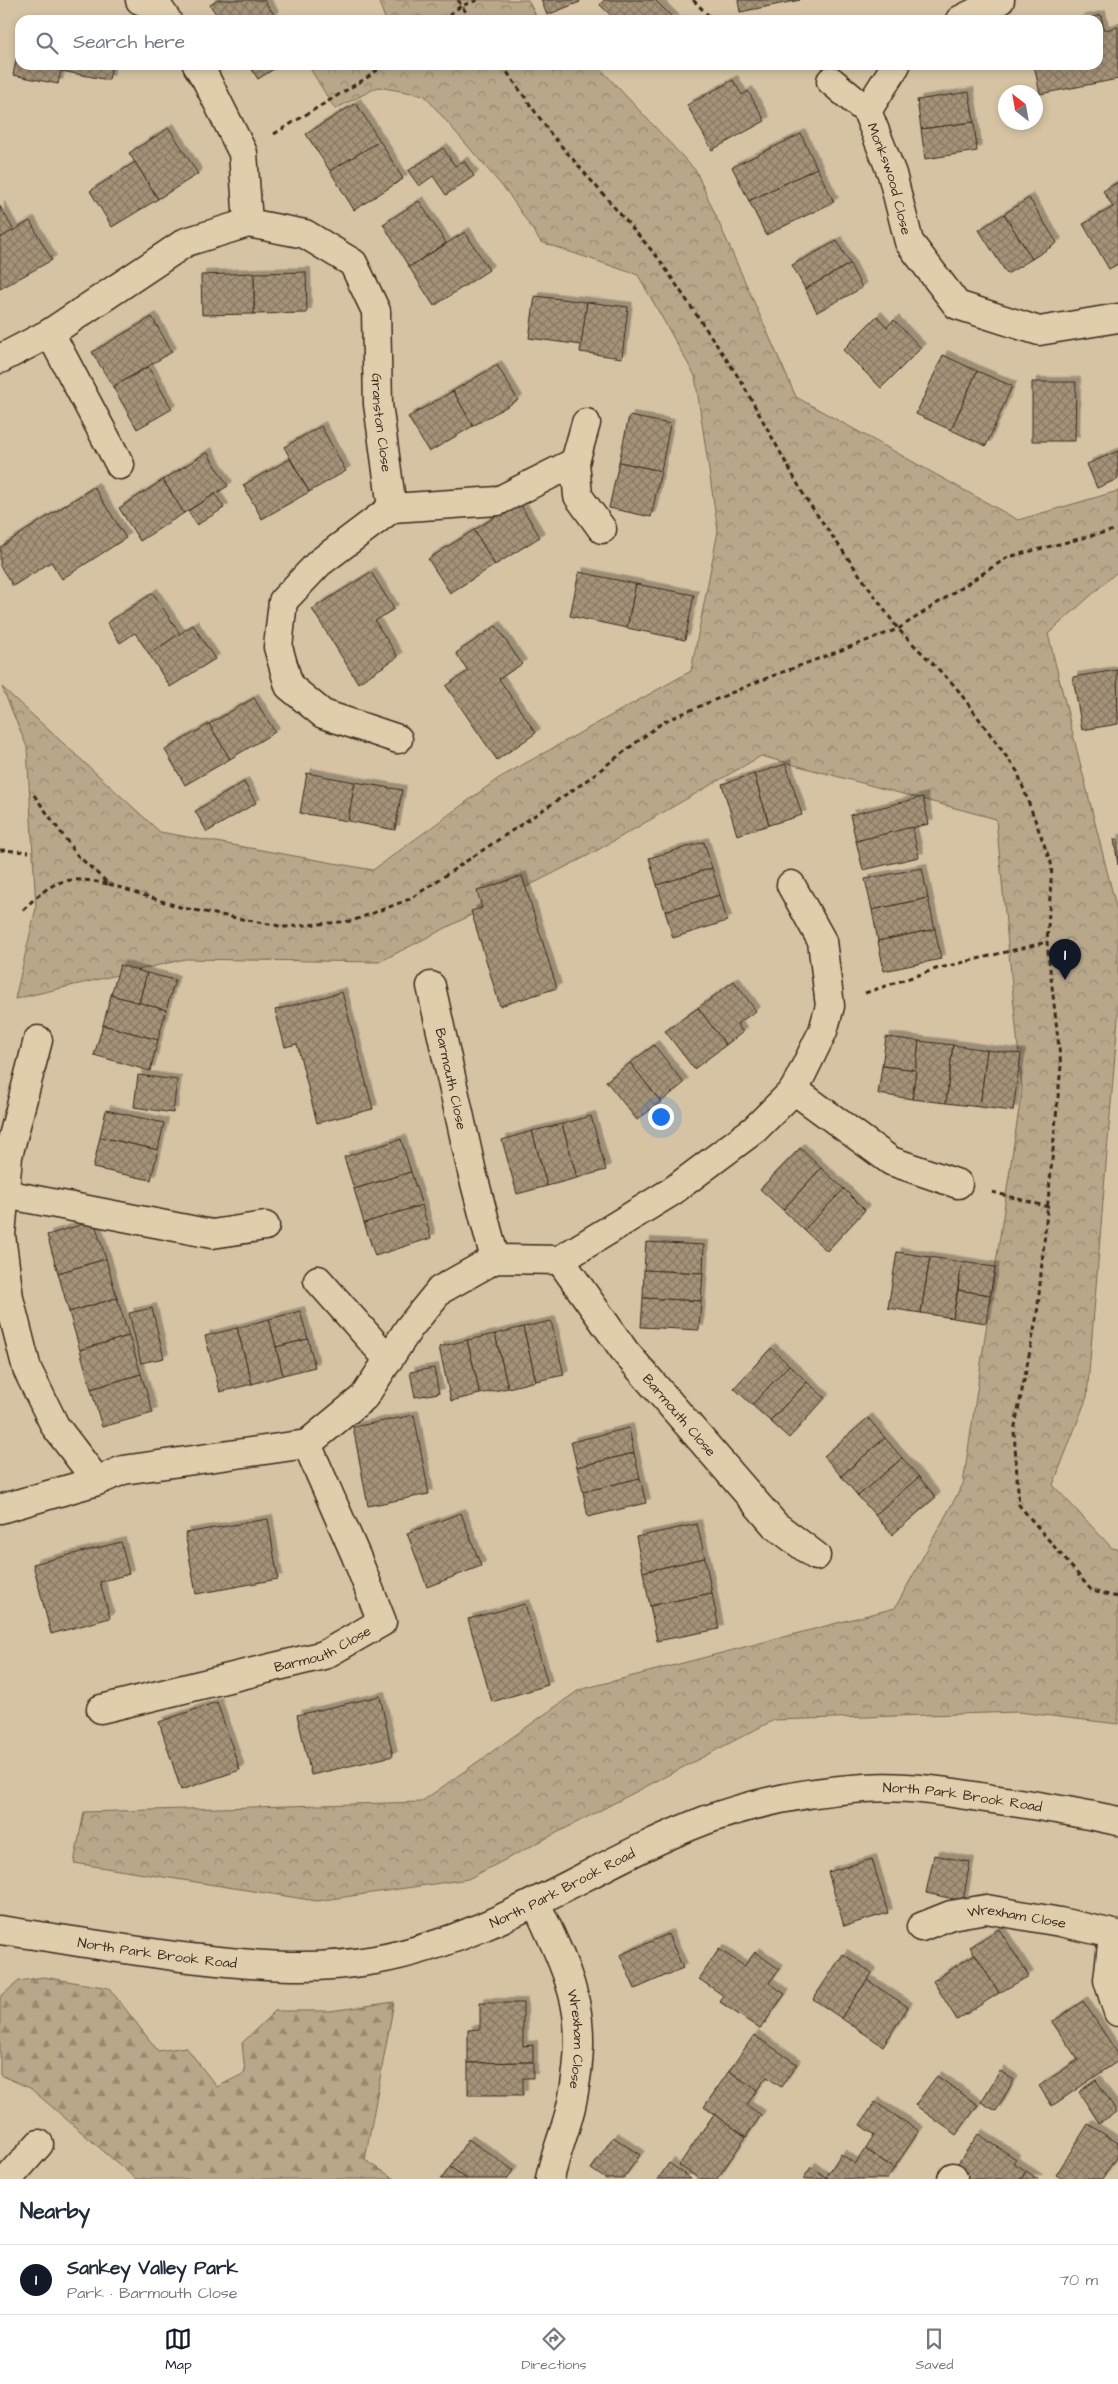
<!DOCTYPE html>
<html lang="en">
<head>
<meta charset="utf-8">
<style>
	:root { --surface:#fff; --page:#f2f2f3; --text:#1f2937; --muted:#747a83; --line:#e0e1e3; --accent:#111827 }
	body { margin:0; font-family:"Architects Daughter",sans-serif; background:var(--page); color:var(--text) }
	.compass { position:absolute; left:998px; top:85px; width:45px; height:45px; border-radius:50%; background:var(--surface); box-shadow:0 2px 8px #0003; rotate:329deg }
	.you { position:absolute; left:660px; top:1116px; width:18px; height:18px; margin:-12px; border:4px solid #fff; border-radius:50%; background:#1a73e8; box-shadow:0 0 0 8px #1a73e833 }
	.badge { display:grid; place-items:center; width:32px; height:32px; border-radius:50%; background:var(--accent); color:#fff; font-size:16px; font-weight:700 }
	.pin { position:absolute; translate:-50% -41px; filter:drop-shadow(0 1px 2px #0008) }
	.pin::after { content:''; position:absolute; top:26px; width:18px; height:15px; background:inherit; clip-path:polygon(0 0,100% 0,50% 100%) }
	.list { margin:0; padding:0; list-style:none }
	h2 { display:flex; justify-content:space-between; align-items:center; height:65px; margin:0; padding:0 20px; font-size:21px }
	h2 small { font-size:16px; font-weight:400; color:var(--muted) }
	.list li { display:grid; grid-template-columns:32px 1fr auto; gap:15px; align-items:center; box-sizing:border-box; height:70px; padding:0 20px; border-top:1px solid var(--line) }
	.list b { display:block; font-size:19px; white-space:nowrap }
	.list p { margin:0; font-size:16px; white-space:nowrap; color:var(--muted) }
	.list em { font-size:16px; font-style:normal; color:var(--muted) }
	.icon { flex:none; width:28px; height:28px; fill:none; stroke:currentColor; stroke-width:2; stroke-linecap:round; stroke-linejoin:round }
	.map { position:relative; flex:none; width:1118px; height:2179px; overflow:hidden }
	.search { position:absolute; background:var(--surface); box-shadow:0 2px 8px #0003; left:15px; right:15px; top:15px; height:55px; display:flex; align-items:center; gap:12px; box-sizing:border-box; padding:0 18px; border-radius:15px; color:var(--muted); font-size:19px }
	.sheet { height:135px; background:var(--surface) }
	nav { display:flex; justify-content:space-around; align-items:center; box-sizing:border-box; height:70px; border-top:1px solid var(--line); background:var(--surface); font-size:14px; color:var(--muted) }
	nav a { display:grid; justify-items:center; gap:2px }
	nav .on { color:var(--accent) }
	.map>svg:first-child { display:block }
	.forest { fill:url(#forest-firs); stroke:#7a6854 }
	.park { fill:url(#park-crowns); stroke:#7a6854 }
	.building { fill:url(#building-cross-hatch); stroke:#3b2a1e; filter:url(#shadow) }
	.lines { fill:none; stroke-linecap:round; stroke-linejoin:round }
	.minor-casing { stroke:#3b2a1e; stroke-width:31 }
	.path { stroke:#3b2a1e; stroke-width:3; stroke-dasharray:5 4; stroke-linecap:butt }
	.minor { stroke:#dfcdab; stroke-width:28 }
	.labels { text-anchor:middle; stroke-width:5; stroke-linejoin:round; paint-order:stroke }
	.street-label { font-size:14px; fill:#3b2a1e; stroke:#dfcdab }
</style>
</head>
<body>
<div class="map">
<svg width="1118" height="2179" viewBox="0 0 1118 2179">
	<defs>
		<pattern id="forest-firs" width="22" height="20" patternUnits="userSpaceOnUse" patternTransform="scale(1.25)"><rect width="22" height="20" fill="#b9a78a"/><path d="M5 1l3.5 6h-7zM16 11l3.5 6h-7z" fill="#988870"/></pattern>
		<pattern id="park-crowns" width="20" height="18" patternUnits="userSpaceOnUse" patternTransform="scale(1.25)"><rect width="20" height="18" fill="#b9a78a"/><path d="M2 6a3 3 0 1 1 6 0M12 15a3 3 0 1 1 6 0" fill="none" stroke="#988870"/></pattern>
		<pattern id="building-cross-hatch" width="8" height="8" patternUnits="userSpaceOnUse" patternTransform="scale(1.25)"><rect width="8" height="8" fill="#a59379"/><path d="M0 0l8 8M0 8l8-8" fill="none" stroke="#887863"/></pattern>
		<filter id="shadow"><feDropShadow dx="4.5" dy="-4.5" stdDeviation="0" flood-color="#0004"/></filter>
	</defs>
	<rect width="100%" height="100%" fill="#d5c3a3"/>
	<filter id="ink" filterUnits="userSpaceOnUse"><feTurbulence type="fractalNoise" baseFrequency=".02" numOctaves="2"/><feDisplacementMap in="SourceGraphic" scale="10" xChannelSelector="R" yChannelSelector="G"/><feConvolveMatrix kernelMatrix="1 2 1 2 8 2 1 2 1" color-interpolation-filters="sRGB"/></filter>
	<g filter="url(#ink)">
		<!-- forest -->
		<polygon class="forest" points="43,1977 109,1988 158,2051 186,2047 217,2087 245,2073 242,2043 275,2011 330,2011 394,2002 365,2160 395,2179 136,2179 30,2088 0,2075 0,1997 19,1981"/>
		<!-- park -->
		<g class="park">
			<polygon points="378,0 528,0 538,20 383,20 385,18"/>
			<polygon points="319,65 597,65 696,171 796,397 1018,520 1118,491 1118,571 1048,634 1118,915 1118,1018 1087,1397 1053,1485 1112,1548 1118,1549 1118,1724 1018,1712 774,1720 468,1879 317,1901 74,1863 84,1812 421,1802 579,1690 895,1608 963,1484 1022,1089 996,819 761,756 589,855 379,962 185,959 15,999 36,908 27,747 2,687 160,832 373,870 499,778 691,671 718,531 695,376 638,275 541,242 508,193 424,95 378,87 335,109 311,70"/>
		</g>
		<!-- building -->
		<g class="building">
			<polygon points="218,0 264,0 275,16 269,20 220,20 210,5"/>
			<polygon points="541,0 579,0 580,2 547,15"/>
			<polygon points="604,0 655,0 675,20 616,20 600,5"/>
			<polygon points="738,0 800,0 740,12"/>
			<polygon points="1101,15 1104,30 1118,27 1118,79 1040,94 1034,65 1098,65 1098,20 1078,20"/>
			<polygon points="20,40 20,65 62,65 58,84 13,75"/>
			<polygon points="62,65 112,65 109,80 61,71"/>
			<polygon points="249,65 280,65 258,79"/>
			<polygon points="733,80 742,95 748,91 765,121 712,150 687,105"/>
			<polygon points="969,92 974,122 921,129 917,100"/>
			<polygon points="356,103 380,141 330,171 306,134"/>
			<polygon points="974,122 977,151 925,159 921,129"/>
			<polygon points="169,128 198,174 158,199 129,153"/>
			<polygon points="801,134 817,168 749,201 732,167"/>
			<polygon points="380,141 403,179 354,210 330,171"/>
			<polygon points="443,148 455,166 464,161 474,176 446,195 433,176 419,186 408,171"/>
			<polygon points="135,162 158,199 112,227 90,191"/>
			<polygon points="817,168 834,202 766,235 749,201"/>
			<polygon points="1118,182 1118,264 1109,269 1083,224 1113,207 1103,191"/>
			<polygon points="1029,198 1057,243 1032,259 1004,214"/>
			<polygon points="419,201 446,243 409,267 383,224"/>
			<polygon points="0,206 14,231 0,238"/>
			<polygon points="1004,214 1032,259 1007,274 979,230"/>
			<polygon points="30,221 52,260 0,289 0,238"/>
			<polygon points="465,232 489,270 434,306 409,267"/>
			<polygon points="837,241 850,264 805,289 792,265"/>
			<polygon points="850,264 862,288 817,312 805,289"/>
			<polygon points="306,272 307,313 254,314 254,273"/>
			<polygon points="254,273 254,314 202,315 201,275"/>
			<polygon points="535,296 587,302 582,345 529,338"/>
			<polygon points="587,302 628,307 622,358 580,352"/>
			<polygon points="877,316 887,327 894,320 921,348 881,388 843,350"/>
			<polygon points="152,317 172,352 113,387 92,352"/>
			<polygon points="943,355 977,371 951,430 916,414"/>
			<polygon points="497,365 518,400 473,426 453,391"/>
			<polygon points="148,367 172,409 137,429 113,387"/>
			<polygon points="977,371 1012,386 986,446 951,430"/>
			<polygon points="1032,382 1076,382 1075,441 1032,441"/>
			<polygon points="453,391 473,426 429,452 408,417"/>
			<polygon points="629,416 670,424 661,471 619,462"/>
			<polygon points="321,426 346,471 309,492 284,447"/>
			<polygon points="1118,451 1118,479 1097,488 1087,464"/>
			<polygon points="207,452 228,486 184,513 163,480"/>
			<polygon points="290,459 309,492 262,519 243,485"/>
			<polygon points="619,462 661,471 651,517 609,508"/>
			<polygon points="163,480 184,513 140,541 119,508"/>
			<polygon points="94,487 126,538 62,579 51,562 13,586 0,566 0,547"/>
			<polygon points="215,494 224,508 197,525 188,511"/>
			<polygon points="519,502 540,537 495,565 474,530"/>
			<polygon points="474,530 495,565 450,593 428,559"/>
			<polygon points="371,572 394,609 375,621 398,657 358,683 312,609"/>
			<polygon points="579,572 636,584 627,628 570,616"/>
			<polygon points="636,584 694,595 685,640 627,628"/>
			<polygon points="153,593 180,634 149,654 135,633 120,643 107,623"/>
			<polygon points="193,625 215,659 170,687 149,654"/>
			<polygon points="496,626 522,664 499,679 536,733 497,760 446,686 468,671 456,653"/>
			<polygon points="1117,670 1118,724 1082,730 1073,677"/>
			<polygon points="254,698 275,732 230,759 209,724"/>
			<polygon points="209,724 230,759 185,785 165,750"/>
			<polygon points="786,764 802,815 769,825 754,774"/>
			<polygon points="307,773 355,782 348,821 300,813"/>
			<polygon points="754,774 769,825 737,835 722,784"/>
			<polygon points="244,782 256,803 207,832 195,811"/>
			<polygon points="355,782 402,790 395,830 348,821"/>
			<polygon points="923,797 929,824 856,841 850,815"/>
			<polygon points="912,827 919,857 863,870 856,841"/>
			<polygon points="1114,839 1118,839 1118,865"/>
			<polygon points="704,842 712,868 657,885 649,858"/>
			<polygon points="712,868 720,895 665,911 657,885"/>
			<polygon points="922,868 928,898 872,910 865,879"/>
			<polygon points="522,876 557,988 500,1006 471,911 482,908 477,891"/>
			<polygon points="720,895 727,921 673,938 665,911"/>
			<polygon points="928,898 935,929 878,941 872,910"/>
			<polygon points="935,929 941,959 884,971 878,941"/>
			<polygon points="120,965 147,973 139,1003 111,995"/>
			<polygon points="147,973 175,980 166,1010 139,1003"/>
			<polygon points="734,981 756,1011 737,1024 743,1032 726,1045 698,1008"/>
			<polygon points="342,992 373,1109 317,1123 297,1044 285,1047 275,1010"/>
			<polygon points="111,995 166,1010 158,1040 103,1025"/>
			<polygon points="698,1008 726,1045 694,1069 665,1031"/>
			<polygon points="103,1025 158,1040 150,1071 94,1055"/>
			<polygon points="886,1037 919,1041 916,1070 882,1066"/>
			<polygon points="919,1041 953,1045 946,1103 912,1099"/>
			<polygon points="654,1045 684,1083 661,1102 630,1063"/>
			<polygon points="953,1045 987,1050 980,1107 946,1103"/>
			<polygon points="987,1050 1021,1054 1013,1111 980,1107"/>
			<polygon points="630,1063 661,1102 637,1120 606,1081"/>
			<polygon points="882,1066 916,1070 912,1099 878,1094"/>
			<polygon points="138,1075 177,1080 173,1113 134,1107"/>
			<polygon points="106,1110 164,1123 158,1150 100,1137"/>
			<polygon points="591,1116 606,1170 577,1178 562,1124"/>
			<polygon points="562,1124 577,1178 547,1186 532,1131"/>
			<polygon points="532,1131 547,1186 517,1194 502,1140"/>
			<polygon points="100,1137 158,1150 151,1180 93,1168"/>
			<polygon points="401,1139 411,1172 354,1189 344,1157"/>
			<polygon points="800,1148 821,1168 783,1210 760,1189"/>
			<polygon points="821,1168 844,1189 804,1230 783,1210"/>
			<polygon points="411,1172 422,1205 364,1223 354,1189"/>
			<polygon points="844,1189 865,1210 827,1251 804,1230"/>
			<polygon points="422,1205 431,1238 375,1256 364,1223"/>
			<polygon points="94,1221 106,1259 58,1273 47,1235"/>
			<polygon points="646,1242 704,1245 703,1273 644,1270"/>
			<polygon points="897,1252 930,1257 921,1313 888,1308"/>
			<polygon points="930,1257 962,1262 953,1318 921,1313"/>
			<polygon points="106,1259 117,1298 69,1312 58,1273"/>
			<polygon points="962,1262 995,1267 990,1295 958,1290"/>
			<polygon points="644,1270 703,1273 701,1301 643,1298"/>
			<polygon points="958,1290 990,1295 986,1323 953,1318"/>
			<polygon points="117,1298 129,1336 80,1350 69,1312"/>
			<polygon points="643,1298 701,1301 699,1330 641,1327"/>
			<polygon points="152,1308 164,1358 141,1363 129,1313"/>
			<polygon points="300,1311 308,1339 276,1347 269,1319"/>
			<polygon points="269,1319 283,1375 252,1384 237,1328"/>
			<polygon points="551,1321 564,1375 536,1381 523,1327"/>
			<polygon points="523,1327 536,1381 508,1388 495,1334"/>
			<polygon points="237,1328 252,1384 220,1392 205,1336"/>
			<polygon points="495,1334 508,1388 480,1394 467,1340"/>
			<polygon points="129,1336 141,1374 91,1389 80,1350"/>
			<polygon points="308,1339 315,1367 283,1375 276,1347"/>
			<polygon points="467,1340 480,1394 451,1401 439,1347"/>
			<polygon points="771,1348 789,1365 752,1405 734,1388"/>
			<polygon points="789,1365 807,1382 770,1421 752,1405"/>
			<polygon points="434,1368 439,1393 415,1397 410,1372"/>
			<polygon points="141,1374 153,1413 102,1427 91,1389"/>
			<polygon points="807,1382 825,1398 789,1438 770,1421"/>
			<polygon points="414,1415 429,1494 368,1506 353,1427"/>
			<polygon points="868,1418 885,1438 841,1476 824,1456"/>
			<polygon points="629,1428 634,1453 577,1467 571,1442"/>
			<polygon points="885,1438 902,1458 858,1496 841,1476"/>
			<polygon points="634,1453 640,1478 583,1492 577,1467"/>
			<polygon points="902,1458 919,1477 875,1515 858,1496"/>
			<polygon points="919,1477 936,1497 892,1535 875,1515"/>
			<polygon points="640,1478 646,1503 588,1517 583,1492"/>
			<polygon points="461,1513 481,1566 427,1587 407,1533"/>
			<polygon points="268,1519 278,1579 196,1594 185,1533"/>
			<polygon points="697,1524 705,1558 643,1572 636,1537"/>
			<polygon points="121,1542 129,1574 100,1582 110,1618 51,1634 33,1564"/>
			<polygon points="705,1558 712,1593 650,1606 643,1572"/>
			<polygon points="712,1593 719,1629 657,1641 650,1606"/>
			<polygon points="525,1604 548,1685 492,1702 468,1619"/>
			<polygon points="380,1696 393,1756 311,1775 297,1715"/>
			<polygon points="217,1702 240,1770 181,1790 159,1722"/>
			<polygon points="934,1855 970,1862 963,1901 926,1893"/>
			<polygon points="872,1859 888,1913 844,1926 828,1872"/>
			<polygon points="999,1929 1029,1976 999,1993 970,1947"/>
			<polygon points="668,1934 683,1968 635,1989 620,1955"/>
			<polygon points="719,1949 744,1966 755,1952 779,1969 769,1983 785,1994 760,2029 720,2002 724,1996 699,1979"/>
			<polygon points="843,1954 872,1973 841,2018 813,1999"/>
			<polygon points="975,1954 999,1993 957,2020 933,1981"/>
			<polygon points="867,1980 908,2007 883,2046 841,2018"/>
			<polygon points="1083,2001 1118,2054 1118,2061 1052,2106 1039,2086 1078,2060 1052,2022"/>
			<polygon points="480,2003 523,2003 523,2046 533,2045 533,2062 468,2063 468,2030 480,2029"/>
			<polygon points="754,2035 797,2064 781,2087 767,2077 757,2090 729,2071"/>
			<polygon points="533,2062 533,2078 523,2078 523,2095 468,2095 468,2063"/>
			<polygon points="729,2071 757,2090 747,2105 761,2115 746,2137 704,2107"/>
			<polygon points="1000,2071 1014,2080 996,2111 981,2102"/>
			<polygon points="937,2076 978,2105 956,2135 915,2105"/>
			<polygon points="1096,2080 1117,2112 1099,2123 1079,2092"/>
			<polygon points="875,2102 919,2131 894,2168 865,2149 874,2135 860,2125"/>
			<polygon points="714,2114 746,2137 717,2179 699,2179 679,2165"/>
			<polygon points="1088,2124 1118,2143 1118,2154 1102,2179 1063,2179 1056,2175"/>
			<polygon points="978,2134 1016,2159 1013,2162 1026,2171 1021,2179 968,2179 954,2169"/>
			<polygon points="613,2137 640,2155 623,2179 606,2179 591,2169"/>
			<polygon points="468,2139 513,2170 507,2179 467,2179 450,2167"/>
			<polygon points="865,2149 894,2168 887,2179 829,2179 826,2177 841,2154 855,2164"/>
			<polygon points="669,2163 691,2179 658,2179"/>
			<polygon points="450,2167 467,2179 441,2179"/>
			<polygon points="811,2167 829,2179 803,2179"/>
			<polygon points="1026,2171 1038,2179 1021,2179"/>
		</g>
		<g class="lines">
			<!-- minor casing -->
			<g class="minor-casing">
				<g id="minor">
					<polyline points="140,0 158,7 167,20"/>
					<polyline points="960,20 1000,0"/>
					<polyline points="197,65 206,79 243,153 248,223"/>
					<path id="s1" d="M896 65 867 111 892 174 909 242 957 305 1039 331 1118 318"/>
					<polyline points="831,81 867,111"/>
					<polyline points="50,333 120,465"/>
					<path id="s2" d="M0 359 50 333 186 242 248 223 305 234 353 263 376 311 378 404 392 508 498 501 575 462"/>
					<polyline points="586,423 575,462 578,496 602,529"/>
					<polyline points="392,508 319,563 283,601 278,647 289,686 323,714 398,739"/>
					<path id="s3" d="M431 986 472 1172 495 1259"/>
					<polyline points="38,1040 8,1156 1,1235 9,1298 27,1369 55,1426 97,1481"/>
					<polyline points="794,1090 891,1161 958,1184"/>
					<polyline points="5,1194 212,1234 265,1226"/>
					<path id="s4" d="M560 1260 626 1353 775 1525 816 1556"/>
					<polyline points="318,1280 388,1359"/>
					<polyline points="0,1509 97,1481 123,1470 307,1444 364,1397 409,1328 440,1290 495,1259 560,1260 671,1192 755,1129 794,1090 823,1031 830,1006 822,941 791,885"/>
					<path id="s5" d="M101 1709 324 1655 382 1622 356 1556 307 1444"/>
					<path id="s6" d="M536 1903C572 1981 590 2014 572 2102 567 2128 555 2153 550 2179"/>
					<path id="s7" d="M921 1927 951 1915 986 1909 1060 1922 1118 1935"/>
					<path id="s8" d="M0 1930C63 1939 126 1950 190 1958 252 1965 313 1971 375 1960 498 1938 592 1863 706 1820 756 1802 811 1791 865 1788 907 1785 950 1792 992 1799 1034 1805 1076 1812 1118 1821"/>
					<polyline points="1113,1935 1108,1980 1118,2012"/>
					<polyline points="8,2179 39,2144"/>
					<polyline points="952,2179 953,2177"/>
				</g>
			</g>
			<!-- path -->
			<g class="path">
				<polyline points="458,0 471,20"/>
				<polyline points="693,0 713,20"/>
				<polyline points="442,20 461,6 478,0"/>
				<polyline points="502,65 551,134 659,259 741,381 806,499 898,629 955,686 1017,771 1052,866 1047,942 1061,1066 1037,1315 1014,1431 1019,1505 1092,1591 1118,1597"/>
				<polyline points="274,134 368,77 384,65"/>
				<polyline points="34,795 77,855 109,884 183,908 285,927 352,921 410,899 583,783 663,722 759,681 898,629 1008,557 1118,529"/>
				<polyline points="0,850 29,852"/>
				<path d="M23 910C54 879 65 875 108 884"/>
				<polyline points="865,993 936,969 1047,942"/>
				<polyline points="992,1192 1049,1207"/>
			</g>
			<!-- minor -->
			<use href="#minor" class="minor"/>
		</g>
	</g>
	<g class="labels">
		<!-- street labels -->
		<g class="street-label">
			<text dy="5" stroke="none"><textPath href="#s1" startOffset="126">Monkswood Close</textPath></text>
			<text dy="5" stroke="none"><textPath href="#s2" startOffset="564">Granston Close</textPath></text>
			<text dy="5" stroke="none"><textPath href="#s3" startOffset="95">Barmouth Close</textPath></text>
			<text dy="5" stroke="none"><textPath href="#s4" startOffset="196">Barmouth Close</textPath></text>
			<text dy="5" stroke="none"><textPath href="#s5" startOffset="230">Barmouth Close</textPath></text>
			<text dy="5" stroke="none"><textPath href="#s8" startOffset="999">North Park Brook Road</textPath></text>
			<text dy="5" stroke="none"><textPath href="#s8" startOffset="579">North Park Brook Road</textPath></text>
			<text dy="5" stroke="none"><textPath href="#s7" startOffset="99">Wrexham Close</textPath></text>
			<text dy="5" stroke="none"><textPath href="#s8" startOffset="159">North Park Brook Road</textPath></text>
			<text dy="5" stroke="none"><textPath href="#s6" startOffset="144">Wrexham Close</textPath></text>
		</g>
	</g>
</svg>
<svg class="compass" viewBox="-18 -18 36 36"><path d="M0-13l5 13h-10z" fill="#e53935"/><path d="M0 13l5-13h-10z" fill="#747a83"/></svg>
<div class="you"></div>
<div class="pin badge" style="left:1065px;top:980px">1</div>
<div class="search"><svg class="icon" aria-label="search" viewBox="0 0 24 24"><circle cx="10" cy="10" r="6"/><path d="M15 15l6 6"/></svg>Search here</div>
</div>
<section class="sheet">
<h2>Nearby<small></small></h2>
<ul class="list">
<li><span class="badge">1</span><div><b>Sankey Valley Park</b><p>Park · Barmouth Close</p></div><em>70 m</em></li>
</ul>
</section>
<nav>
<a class="on"><svg class="icon" aria-label="map" viewBox="0 0 24 24"><path d="M3 6l6-2 6 2 6-2v14l-6 2-6-2-6 2zM9 4v14M15 6v14"/></svg>Map</a>
<a><svg class="icon" aria-label="directions" viewBox="0 0 24 24"><path d="M12 3l9 9-9 9-9-9zM9 14v-3h6M13 9l2 2-2 2"/></svg>Directions</a>
<a><svg class="icon" aria-label="saved" viewBox="0 0 24 24"><path d="M7 4h10v16l-5-4-5 4z"/></svg>Saved</a>
</nav>
</body>
</html>
